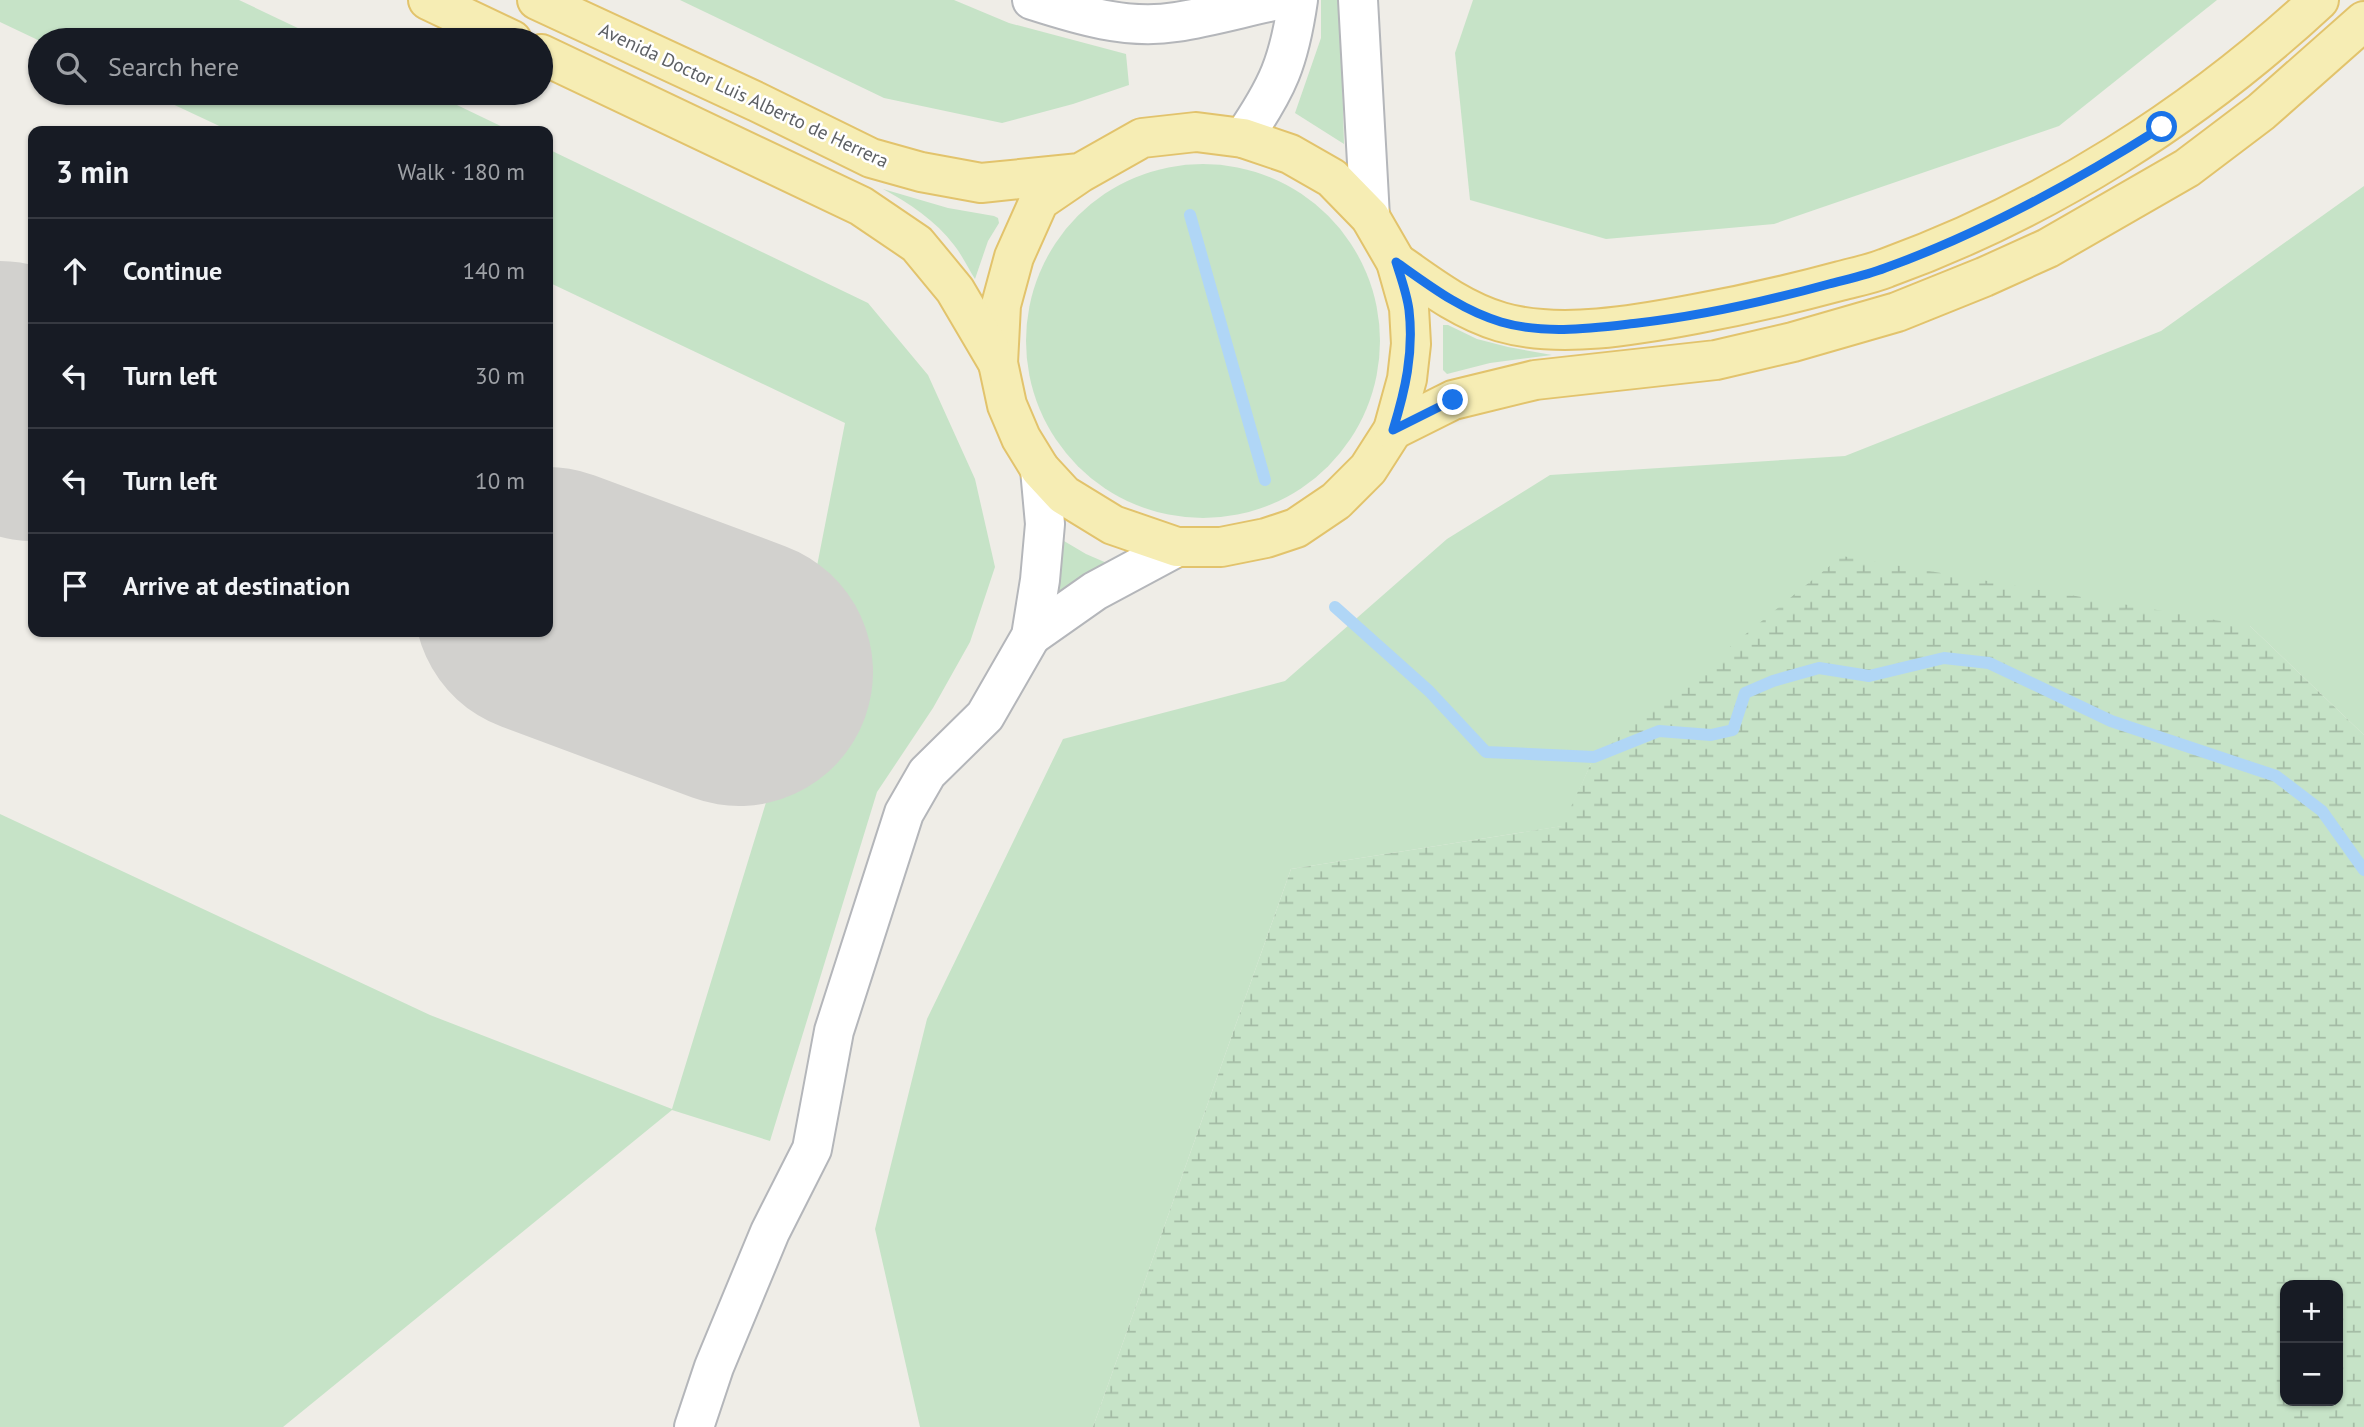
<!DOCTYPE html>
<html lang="en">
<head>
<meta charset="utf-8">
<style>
	:root { --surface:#171b24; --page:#242831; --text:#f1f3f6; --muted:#9ea1a6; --line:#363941 }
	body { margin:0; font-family:"PT Sans",sans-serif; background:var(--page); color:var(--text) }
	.controls { position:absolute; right:21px; bottom:21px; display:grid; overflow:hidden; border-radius:14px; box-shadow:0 2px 5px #0004 }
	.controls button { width:63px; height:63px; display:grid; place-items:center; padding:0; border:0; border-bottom:2px solid var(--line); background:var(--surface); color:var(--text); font:35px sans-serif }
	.stop { position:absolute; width:21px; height:21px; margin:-16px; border:5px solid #1a73e8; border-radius:50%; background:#fff }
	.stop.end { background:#1a73e8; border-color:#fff; box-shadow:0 2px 7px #0008 }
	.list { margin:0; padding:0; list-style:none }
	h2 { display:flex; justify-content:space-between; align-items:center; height:91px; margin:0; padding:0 28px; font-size:30px }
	h2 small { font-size:23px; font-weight:400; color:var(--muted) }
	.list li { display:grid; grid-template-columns:46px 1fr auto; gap:21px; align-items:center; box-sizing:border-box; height:105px; padding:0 28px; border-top:2px solid var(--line) }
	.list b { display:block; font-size:26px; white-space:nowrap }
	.list em { font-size:23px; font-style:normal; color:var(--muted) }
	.icon { flex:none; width:38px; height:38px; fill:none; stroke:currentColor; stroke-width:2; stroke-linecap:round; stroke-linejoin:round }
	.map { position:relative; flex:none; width:2364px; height:1427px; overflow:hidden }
	.search { position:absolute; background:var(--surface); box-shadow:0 2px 5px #0004; left:28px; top:28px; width:525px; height:77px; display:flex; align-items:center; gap:18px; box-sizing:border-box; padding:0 24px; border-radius:38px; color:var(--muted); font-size:26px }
	.panel { position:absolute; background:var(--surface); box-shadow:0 2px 5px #0004; left:28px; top:126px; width:525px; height:511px; border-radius:14px }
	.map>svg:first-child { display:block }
	.green { fill:#c6e3c7 }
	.wetland { fill:url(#wetland-marsh); fill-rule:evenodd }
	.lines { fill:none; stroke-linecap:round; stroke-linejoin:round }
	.stream { stroke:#b0d6f6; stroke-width:12 }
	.runway { stroke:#d2d1ce; stroke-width:268 }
	.minor-casing { stroke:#b4b6ba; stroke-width:42 }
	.major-casing { stroke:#e2c36c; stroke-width:42 }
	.minor { stroke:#fff; stroke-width:38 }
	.major { stroke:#f6edb4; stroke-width:38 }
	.route { stroke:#1a73e8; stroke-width:9 }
	.labels { text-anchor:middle; stroke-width:5; stroke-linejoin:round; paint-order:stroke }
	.street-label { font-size:19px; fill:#5e6165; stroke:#fff }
</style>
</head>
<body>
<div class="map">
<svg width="2364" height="1427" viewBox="0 0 2364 1427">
	<defs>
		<pattern id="wetland-marsh" width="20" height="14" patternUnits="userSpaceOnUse" patternTransform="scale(1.75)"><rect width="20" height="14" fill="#c6e3c7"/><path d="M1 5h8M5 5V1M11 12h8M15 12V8" fill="none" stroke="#a4bba5"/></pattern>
	</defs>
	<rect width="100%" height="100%" fill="#efede7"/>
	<!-- green -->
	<g class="green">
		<polygon points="0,0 239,0 323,40 40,41 0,22"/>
		<polygon points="680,0 954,0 1009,23 1126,54 1129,85 1073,104 1002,123 884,98"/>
		<polygon points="1321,0 1340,0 1344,144 1295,113 1321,38"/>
		<polygon points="1473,0 2217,0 2059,126 1774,224 1606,239 1470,200 1455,53"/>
		<polygon points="149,93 432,93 511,131 230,131"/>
		<polygon points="548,149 868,303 928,375 975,479 995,567 970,642 933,708 877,792 770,1141 672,1110 283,1427 0,1427 0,814 430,1015 672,1109 779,760 845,423 548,282"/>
		<circle cx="1203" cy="341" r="177"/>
		<polygon points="2364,186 2364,735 2250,626 1594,757 1563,826 1291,869 1093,1427 920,1427 875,1229 927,1019 1063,739 1285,681 1447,539 1550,475 1845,456 2161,331"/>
		<path d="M883 189 948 208 994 216 998 218 999 223 988 241 975 279C968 268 962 255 954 245 936 221 909 203 883 189Z"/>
		<polygon points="1443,325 1448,325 1477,339 1508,347 1552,355 1490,363 1447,374 1443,370"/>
		<polygon points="1060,541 1064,541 1086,554 1116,567 1056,606"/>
	</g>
	<!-- wetland -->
	<path class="wetland" d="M1842 556 2250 626 2364 735V1427H1093L1291 869 1562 826 1594 757ZM2285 1285H2338V1401H2285Z"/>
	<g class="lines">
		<!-- stream -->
		<g class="stream">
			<polyline points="1190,215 1265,480"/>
			<polyline points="1335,607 1429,691 1486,752 1594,757 1659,731 1711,735 1733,730 1745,693 1773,681 1819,668 1869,676 1944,658 1989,663 2111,721 2276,776 2322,811 2364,870"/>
		</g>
		<!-- runway -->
		<g class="runway">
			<polyline points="0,395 33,407"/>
			<polyline points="548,601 739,672"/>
		</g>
		<!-- minor casing -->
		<g class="minor-casing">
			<g id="minor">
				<path d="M1032 0C1079 15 1127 30 1176 22 1210 17 1244 7 1278 0"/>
				<polyline points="1358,0 1370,217"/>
				<path d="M1243 138C1278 87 1289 62 1298 0"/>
				<polyline points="1031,636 1095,591 1177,547"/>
				<polyline points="694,1427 714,1367 770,1232 812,1149 834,1031 904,813 927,773 985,716 1031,636 1040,580 1045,524 1040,469"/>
			</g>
		</g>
		<!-- major casing -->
		<g class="major-casing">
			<g id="major">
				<polyline points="428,0 512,40"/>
				<polyline points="537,0 757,102 871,158 921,172 981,183 1080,173 1142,138 1196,132 1243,138 1290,154 1332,178 1370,217 1396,262 1409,308 1411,344 1407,379 1393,430 1368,469 1336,501 1296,528 1266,538 1221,547 1177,547 1113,525 1064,495 1040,469 1021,438 1007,405 998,363 1001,305 1014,257 1039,201 1080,173"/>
				<polyline points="541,54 861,206 917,244 955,290 998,363"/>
				<path d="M1396 262C1430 286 1461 310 1501 322 1559 339 1637 325 1695 314 1744 305 1792 294 1840 281 1855 277 1871 274 1886 268 2046 210 2194 116 2319 0"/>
				<polyline points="1393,430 1453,400 1535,380 1716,360 1793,342 1897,312 1984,277 2048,248 2187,168 2261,112 2364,21"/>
			</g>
		</g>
		<!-- minor -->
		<use href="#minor" class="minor"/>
		<!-- major -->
		<use href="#major" class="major"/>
	</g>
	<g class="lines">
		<!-- route -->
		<path class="route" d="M1453 400 1393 430C1405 391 1414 353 1409 310 1407 294 1401 278 1396 262 1430 286 1461 310 1501 322 1545 335 1593 328 1638 323 1702 316 1767 301 1829 284 1848 279 1867 275 1885 268 1983 233 2075 182 2162 127"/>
	</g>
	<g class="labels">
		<!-- street labels -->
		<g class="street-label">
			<text transform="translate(744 95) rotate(25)" y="7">Avenida Doctor Luis Alberto de Herrera</text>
		</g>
	</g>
</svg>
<div class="controls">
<button>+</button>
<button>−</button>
</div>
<div class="stop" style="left:2162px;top:127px"></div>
<div class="stop end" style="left:1453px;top:400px"></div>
<div class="search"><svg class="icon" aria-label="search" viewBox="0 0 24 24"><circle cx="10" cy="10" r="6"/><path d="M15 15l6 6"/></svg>Search here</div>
<section class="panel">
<h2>3 min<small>Walk · 180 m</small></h2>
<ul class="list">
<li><svg class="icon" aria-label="ahead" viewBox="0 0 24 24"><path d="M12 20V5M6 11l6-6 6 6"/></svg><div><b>Continue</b></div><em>140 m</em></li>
<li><svg class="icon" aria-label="left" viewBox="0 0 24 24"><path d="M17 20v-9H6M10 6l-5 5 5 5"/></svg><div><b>Turn left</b></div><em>30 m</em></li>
<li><svg class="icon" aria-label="left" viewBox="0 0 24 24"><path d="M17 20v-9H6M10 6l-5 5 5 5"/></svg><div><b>Turn left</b></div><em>10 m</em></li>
<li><svg class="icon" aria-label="arrive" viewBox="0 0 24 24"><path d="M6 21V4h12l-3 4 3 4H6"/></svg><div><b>Arrive at destination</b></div></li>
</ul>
</section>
</div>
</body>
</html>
